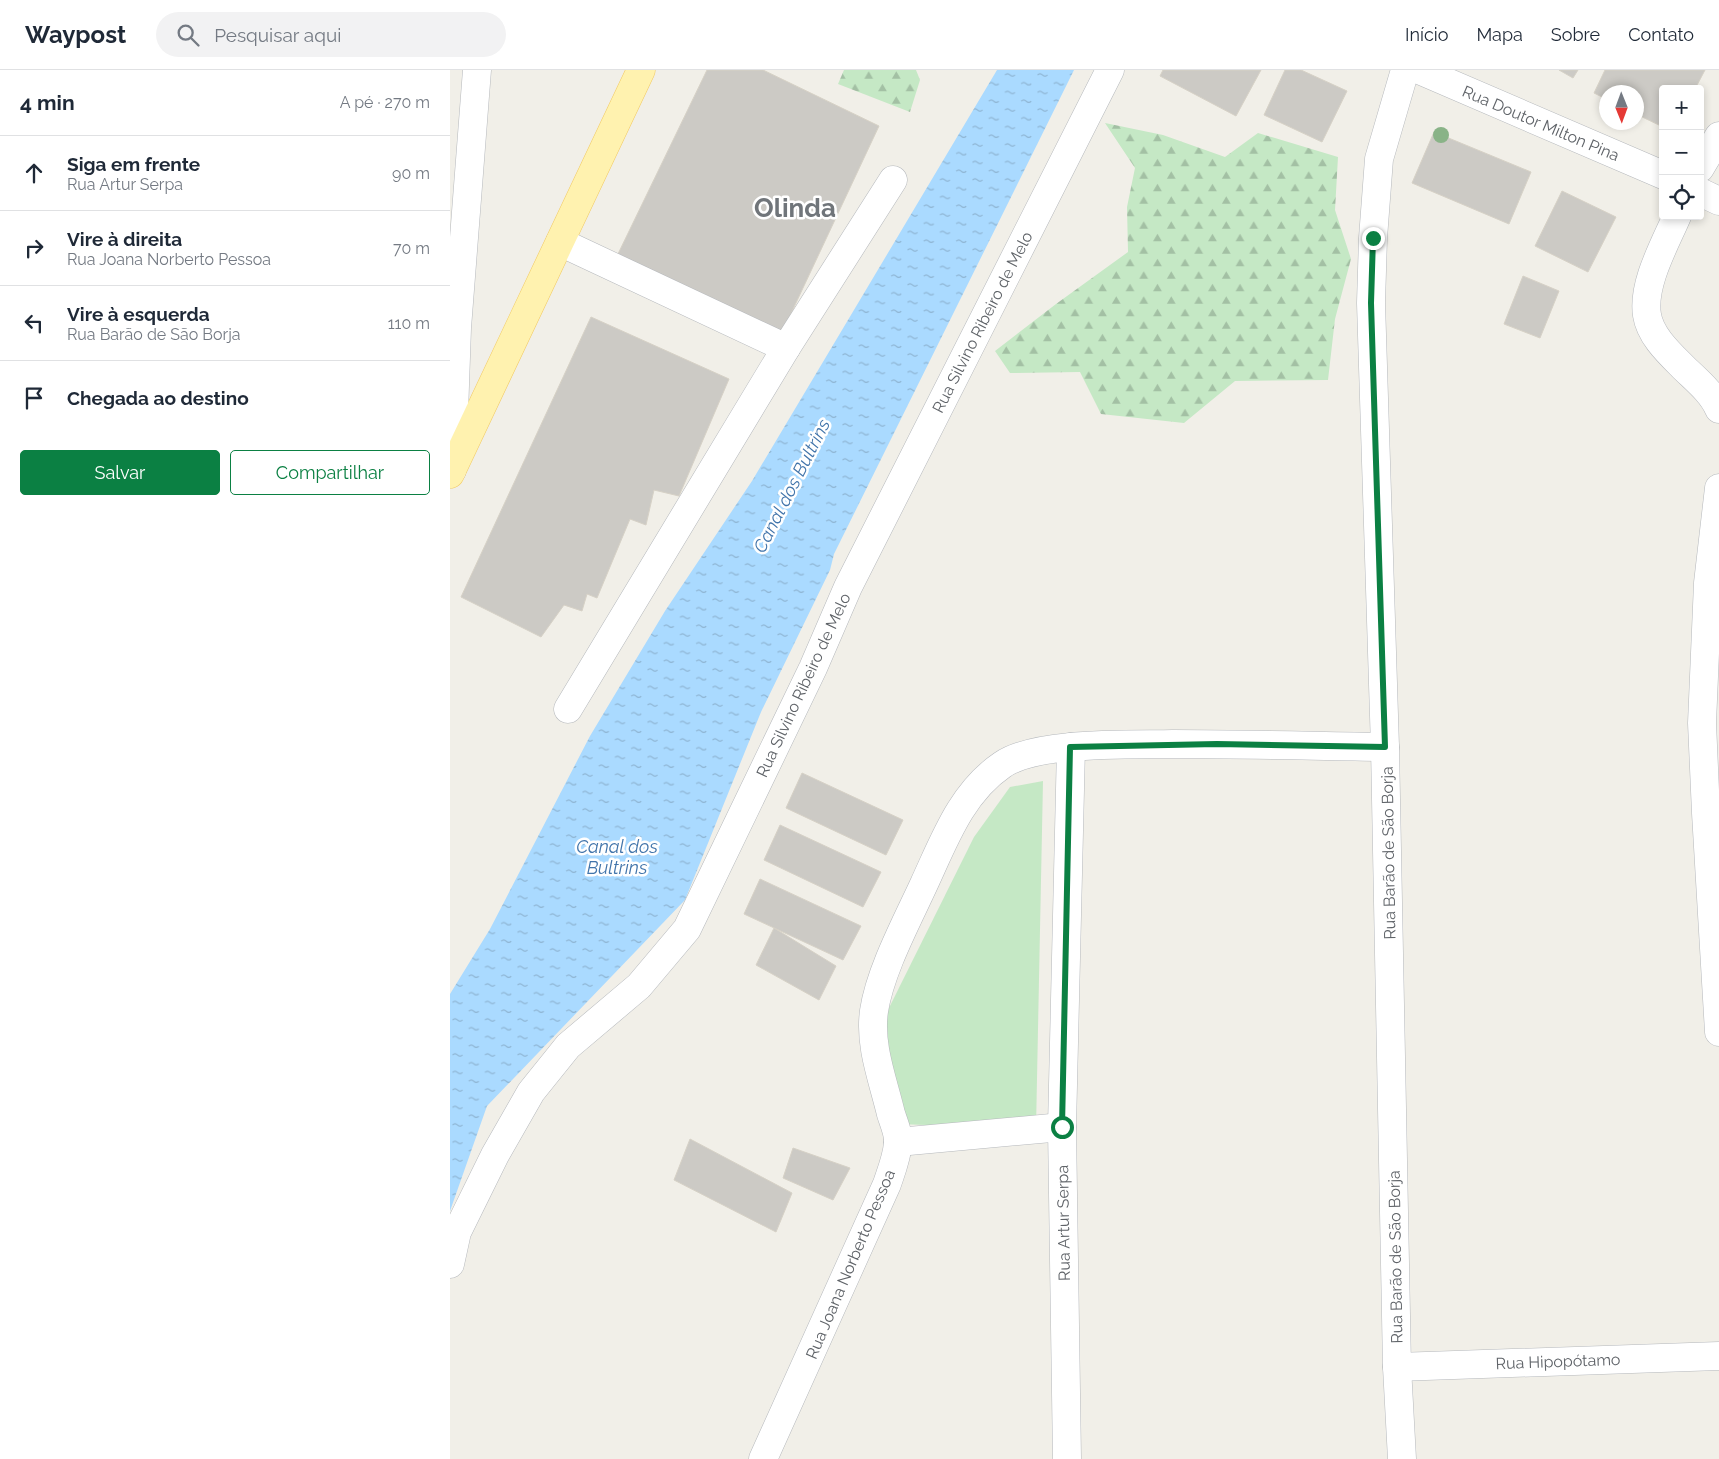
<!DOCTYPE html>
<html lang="pt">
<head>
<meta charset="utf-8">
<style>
	:root { --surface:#fff; --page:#f2f2f3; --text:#1f2937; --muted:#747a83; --line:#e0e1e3; --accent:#0b8043 }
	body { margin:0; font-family:Raleway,sans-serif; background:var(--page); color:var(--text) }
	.controls { position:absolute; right:15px; top:15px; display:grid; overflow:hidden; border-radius:5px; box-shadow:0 2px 8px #0003 }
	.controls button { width:45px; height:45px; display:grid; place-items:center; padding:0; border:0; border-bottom:1px solid var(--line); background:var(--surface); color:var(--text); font:25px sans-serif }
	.compass { position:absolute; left:1149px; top:15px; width:45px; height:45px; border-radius:50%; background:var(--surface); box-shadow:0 2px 8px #0003; rotate:179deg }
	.stop { position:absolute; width:15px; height:15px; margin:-11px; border:4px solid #0b8043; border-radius:50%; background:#fff }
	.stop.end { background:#0b8043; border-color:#fff; box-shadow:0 1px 5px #0008 }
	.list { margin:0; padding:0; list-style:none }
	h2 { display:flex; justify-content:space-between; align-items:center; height:65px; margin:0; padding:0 20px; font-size:21px }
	h2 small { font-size:16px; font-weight:400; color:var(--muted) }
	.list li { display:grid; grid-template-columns:32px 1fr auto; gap:15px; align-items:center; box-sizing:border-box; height:75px; padding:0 20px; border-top:1px solid var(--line) }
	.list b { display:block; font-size:19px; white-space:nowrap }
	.list p { margin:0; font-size:16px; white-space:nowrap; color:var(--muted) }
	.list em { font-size:16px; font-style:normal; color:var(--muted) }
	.actions { display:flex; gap:10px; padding:15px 20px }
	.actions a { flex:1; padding:11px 0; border:1px solid var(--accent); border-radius:5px; text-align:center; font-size:18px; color:var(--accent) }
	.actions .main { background:var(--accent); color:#fff }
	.icon { flex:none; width:28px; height:28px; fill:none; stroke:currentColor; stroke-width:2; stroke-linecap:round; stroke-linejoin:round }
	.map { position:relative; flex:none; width:1269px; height:1389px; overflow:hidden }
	header { display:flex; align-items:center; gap:30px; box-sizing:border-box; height:70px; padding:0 25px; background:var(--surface); border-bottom:1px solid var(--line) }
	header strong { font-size:24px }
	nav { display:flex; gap:28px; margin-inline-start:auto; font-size:18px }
	.search { width:350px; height:45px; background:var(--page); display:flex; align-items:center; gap:12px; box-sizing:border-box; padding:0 18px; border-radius:28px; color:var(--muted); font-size:19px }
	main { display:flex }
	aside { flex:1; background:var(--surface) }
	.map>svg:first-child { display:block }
	.green { fill:#c5e8c5 }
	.forest { fill:url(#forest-firs) }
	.water { fill:url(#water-ripples) }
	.building { fill:#cccac5; stroke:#d6d1c6 }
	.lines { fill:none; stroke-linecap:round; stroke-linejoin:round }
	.minor-casing { stroke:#b5b8bc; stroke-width:29 }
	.major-casing { stroke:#f2c960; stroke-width:29 }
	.minor { stroke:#fff; stroke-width:28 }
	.major { stroke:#fff2af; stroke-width:28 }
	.tree { fill:#89b387 }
	.route { stroke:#0b8043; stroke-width:6 }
	.labels { text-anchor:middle; stroke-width:5; stroke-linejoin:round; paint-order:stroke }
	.street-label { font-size:16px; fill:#5f6368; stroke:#fff }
	.water-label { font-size:18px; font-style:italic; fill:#4174aa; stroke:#fff }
	.town-label { font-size:26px; font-weight:bold; fill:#70757a; stroke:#fff }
</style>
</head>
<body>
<header>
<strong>Waypost</strong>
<div class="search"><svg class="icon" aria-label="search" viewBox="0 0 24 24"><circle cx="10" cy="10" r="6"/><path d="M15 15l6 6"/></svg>Pesquisar aqui</div>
<nav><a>Início</a><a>Mapa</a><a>Sobre</a><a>Contato</a></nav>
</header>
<main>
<aside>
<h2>4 min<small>A pé · 270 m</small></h2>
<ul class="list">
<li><svg class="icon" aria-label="ahead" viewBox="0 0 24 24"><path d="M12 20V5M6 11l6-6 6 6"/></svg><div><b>Siga em frente</b><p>Rua Artur Serpa</p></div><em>90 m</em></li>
<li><svg class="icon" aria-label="right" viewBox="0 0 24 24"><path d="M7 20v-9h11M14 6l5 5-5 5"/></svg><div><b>Vire à direita</b><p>Rua Joana Norberto Pessoa</p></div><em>70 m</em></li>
<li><svg class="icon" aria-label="left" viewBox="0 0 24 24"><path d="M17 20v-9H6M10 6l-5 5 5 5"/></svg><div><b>Vire à esquerda</b><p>Rua Barão de São Borja</p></div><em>110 m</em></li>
<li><svg class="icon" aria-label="arrive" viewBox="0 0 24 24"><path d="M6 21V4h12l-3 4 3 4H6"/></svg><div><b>Chegada ao destino</b></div></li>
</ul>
<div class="actions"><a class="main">Salvar</a><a>Compartilhar</a></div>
</aside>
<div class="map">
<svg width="1269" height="1389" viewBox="0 0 1269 1389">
	<defs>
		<pattern id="forest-firs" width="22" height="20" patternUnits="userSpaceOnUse" patternTransform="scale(1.25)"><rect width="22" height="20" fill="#c5e8c5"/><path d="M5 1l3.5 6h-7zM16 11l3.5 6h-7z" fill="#a3c0a4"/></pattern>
		<pattern id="water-ripples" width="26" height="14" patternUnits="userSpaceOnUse" patternTransform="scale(1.25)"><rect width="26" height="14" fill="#aadaff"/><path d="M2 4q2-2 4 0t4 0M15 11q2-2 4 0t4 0" fill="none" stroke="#8eb4d2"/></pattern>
	</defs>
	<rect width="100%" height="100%" fill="#f1efe8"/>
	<!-- green -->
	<polygon class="green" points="593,711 586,1059 448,1054 432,952 524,767 560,717"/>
	<!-- forest -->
	<g class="forest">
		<polygon points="394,0 466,0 470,10 460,42 388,14"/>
		<polygon points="655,53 713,65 775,87 808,63 888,87 885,140 901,189 885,249 878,310 785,311 734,353 651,344 630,302 560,303 545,281 606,234 678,182 677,137 685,98"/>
	</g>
	<!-- water -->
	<polygon class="water" points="547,0 624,0 384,484 380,500 311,642 235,830 37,1036 0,1141 0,924 40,859 140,666 215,541 302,411"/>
	<!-- building -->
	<g class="building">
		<polygon points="257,0 313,0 429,56 330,267 167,186"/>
		<polygon points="713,0 811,0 786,46 710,6"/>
		<polygon points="835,0 851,0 897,21 872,72 814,45"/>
		<polygon points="1109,0 1128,0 1123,8"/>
		<polygon points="1155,0 1255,0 1245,19 1213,19 1213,57 1186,44 1186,22 1156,22 1156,29 1144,23"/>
		<polygon points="984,62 1081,102 1059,154 962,113"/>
		<polygon points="1112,121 1166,147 1138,202 1085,176"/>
		<polygon points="1073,206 1109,221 1090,268 1054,254"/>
		<polygon points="141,247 279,309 229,426 204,420 196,455 180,449 147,528 137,524 132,541 114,535 91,567 11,527"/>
		<polygon points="352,703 453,750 436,785 336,738"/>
		<polygon points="330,755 431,802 413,837 314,790"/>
		<polygon points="310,809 411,856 393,890 294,844"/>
		<polygon points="324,858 386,896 369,930 306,895"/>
		<polygon points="240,1069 342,1123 326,1162 224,1110"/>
		<polygon points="343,1078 400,1098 383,1130 333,1108"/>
	</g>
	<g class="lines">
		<!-- minor casing -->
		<g class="minor-casing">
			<g id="minor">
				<polyline points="969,0 1213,105"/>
				<polyline points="1250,98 1269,66"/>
				<polyline points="1250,122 1269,131"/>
				<path d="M1227 146C1215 174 1192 214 1197 245 1200 265 1218 282 1232 296 1245 309 1262 322 1269 339"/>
				<polyline points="110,172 336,278 118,639"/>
				<polyline points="336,278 443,110"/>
				<polyline points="2,400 7,258 27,0"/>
				<polyline points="1269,418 1258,513 1252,653 1256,743 1269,962"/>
				<polyline points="448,1072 612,1057"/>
				<polyline points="0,1194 7,1162 45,1085 81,1022 118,976 189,916 237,859 363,598 398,517 660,0"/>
				<polyline points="947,1297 1269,1286"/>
				<path d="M313 1389 437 1114C441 1102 447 1087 448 1073 449 1065 444 1053 441 1044 433 1010 419 976 424 941 430 901 457 851 474 814 494 771 511 723 552 695 586 671 680 675 723 674 793 674 864 676 935 677"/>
				<polyline points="617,1389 612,1057 621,677"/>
				<polyline points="952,1389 947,1297 935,677 921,233 923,168 929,89 955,0"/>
			</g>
		</g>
		<!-- major casing -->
		<g class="major-casing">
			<polyline id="major" points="0,404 191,0"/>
		</g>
		<!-- minor -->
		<use href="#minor" class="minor"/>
		<!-- major -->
		<use href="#major" class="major"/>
	</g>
	<!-- trees -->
	<circle class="tree" cx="991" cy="65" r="8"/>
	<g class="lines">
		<!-- route -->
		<polyline class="route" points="612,1057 620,677 767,674 935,677 921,233 923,168"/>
	</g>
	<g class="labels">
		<!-- street labels -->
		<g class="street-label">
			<text transform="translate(1091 53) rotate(23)" y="6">Rua Doutor Milton Pina</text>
			<text transform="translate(532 252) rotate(-63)" y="6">Rua Silvino Ribeiro de Melo</text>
			<text transform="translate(353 615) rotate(-65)" y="6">Rua Silvino Ribeiro de Melo</text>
			<text transform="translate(938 783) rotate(-91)" y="6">Rua Barão de São Borja</text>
			<text transform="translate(613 1153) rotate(-91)" y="6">Rua Artur Serpa</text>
			<text transform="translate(945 1187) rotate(-91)" y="6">Rua Barão de São Borja</text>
			<text transform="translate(400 1194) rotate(-67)" y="6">Rua Joana Norberto Pessoa</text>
			<text transform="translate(1108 1291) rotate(-2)" y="6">Rua Hipopótamo</text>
		</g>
		<!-- water labels -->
		<g class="water-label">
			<text transform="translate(342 416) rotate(-63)" y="6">Canal dos Bultrins</text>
			<text x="167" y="783">Canal dos<tspan x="167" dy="21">Bultrins</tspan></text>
		</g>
		<!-- town labels -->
		<g class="town-label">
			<text x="345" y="147">Olinda</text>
		</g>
	</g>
</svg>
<div class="controls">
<button>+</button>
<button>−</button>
<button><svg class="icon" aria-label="locate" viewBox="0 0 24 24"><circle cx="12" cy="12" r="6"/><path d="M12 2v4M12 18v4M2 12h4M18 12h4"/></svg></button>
</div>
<svg class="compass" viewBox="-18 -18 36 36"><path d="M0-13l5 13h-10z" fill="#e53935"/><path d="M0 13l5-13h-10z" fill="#747a83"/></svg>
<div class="stop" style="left:612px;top:1057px"></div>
<div class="stop end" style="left:923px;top:168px"></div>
</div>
</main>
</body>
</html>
